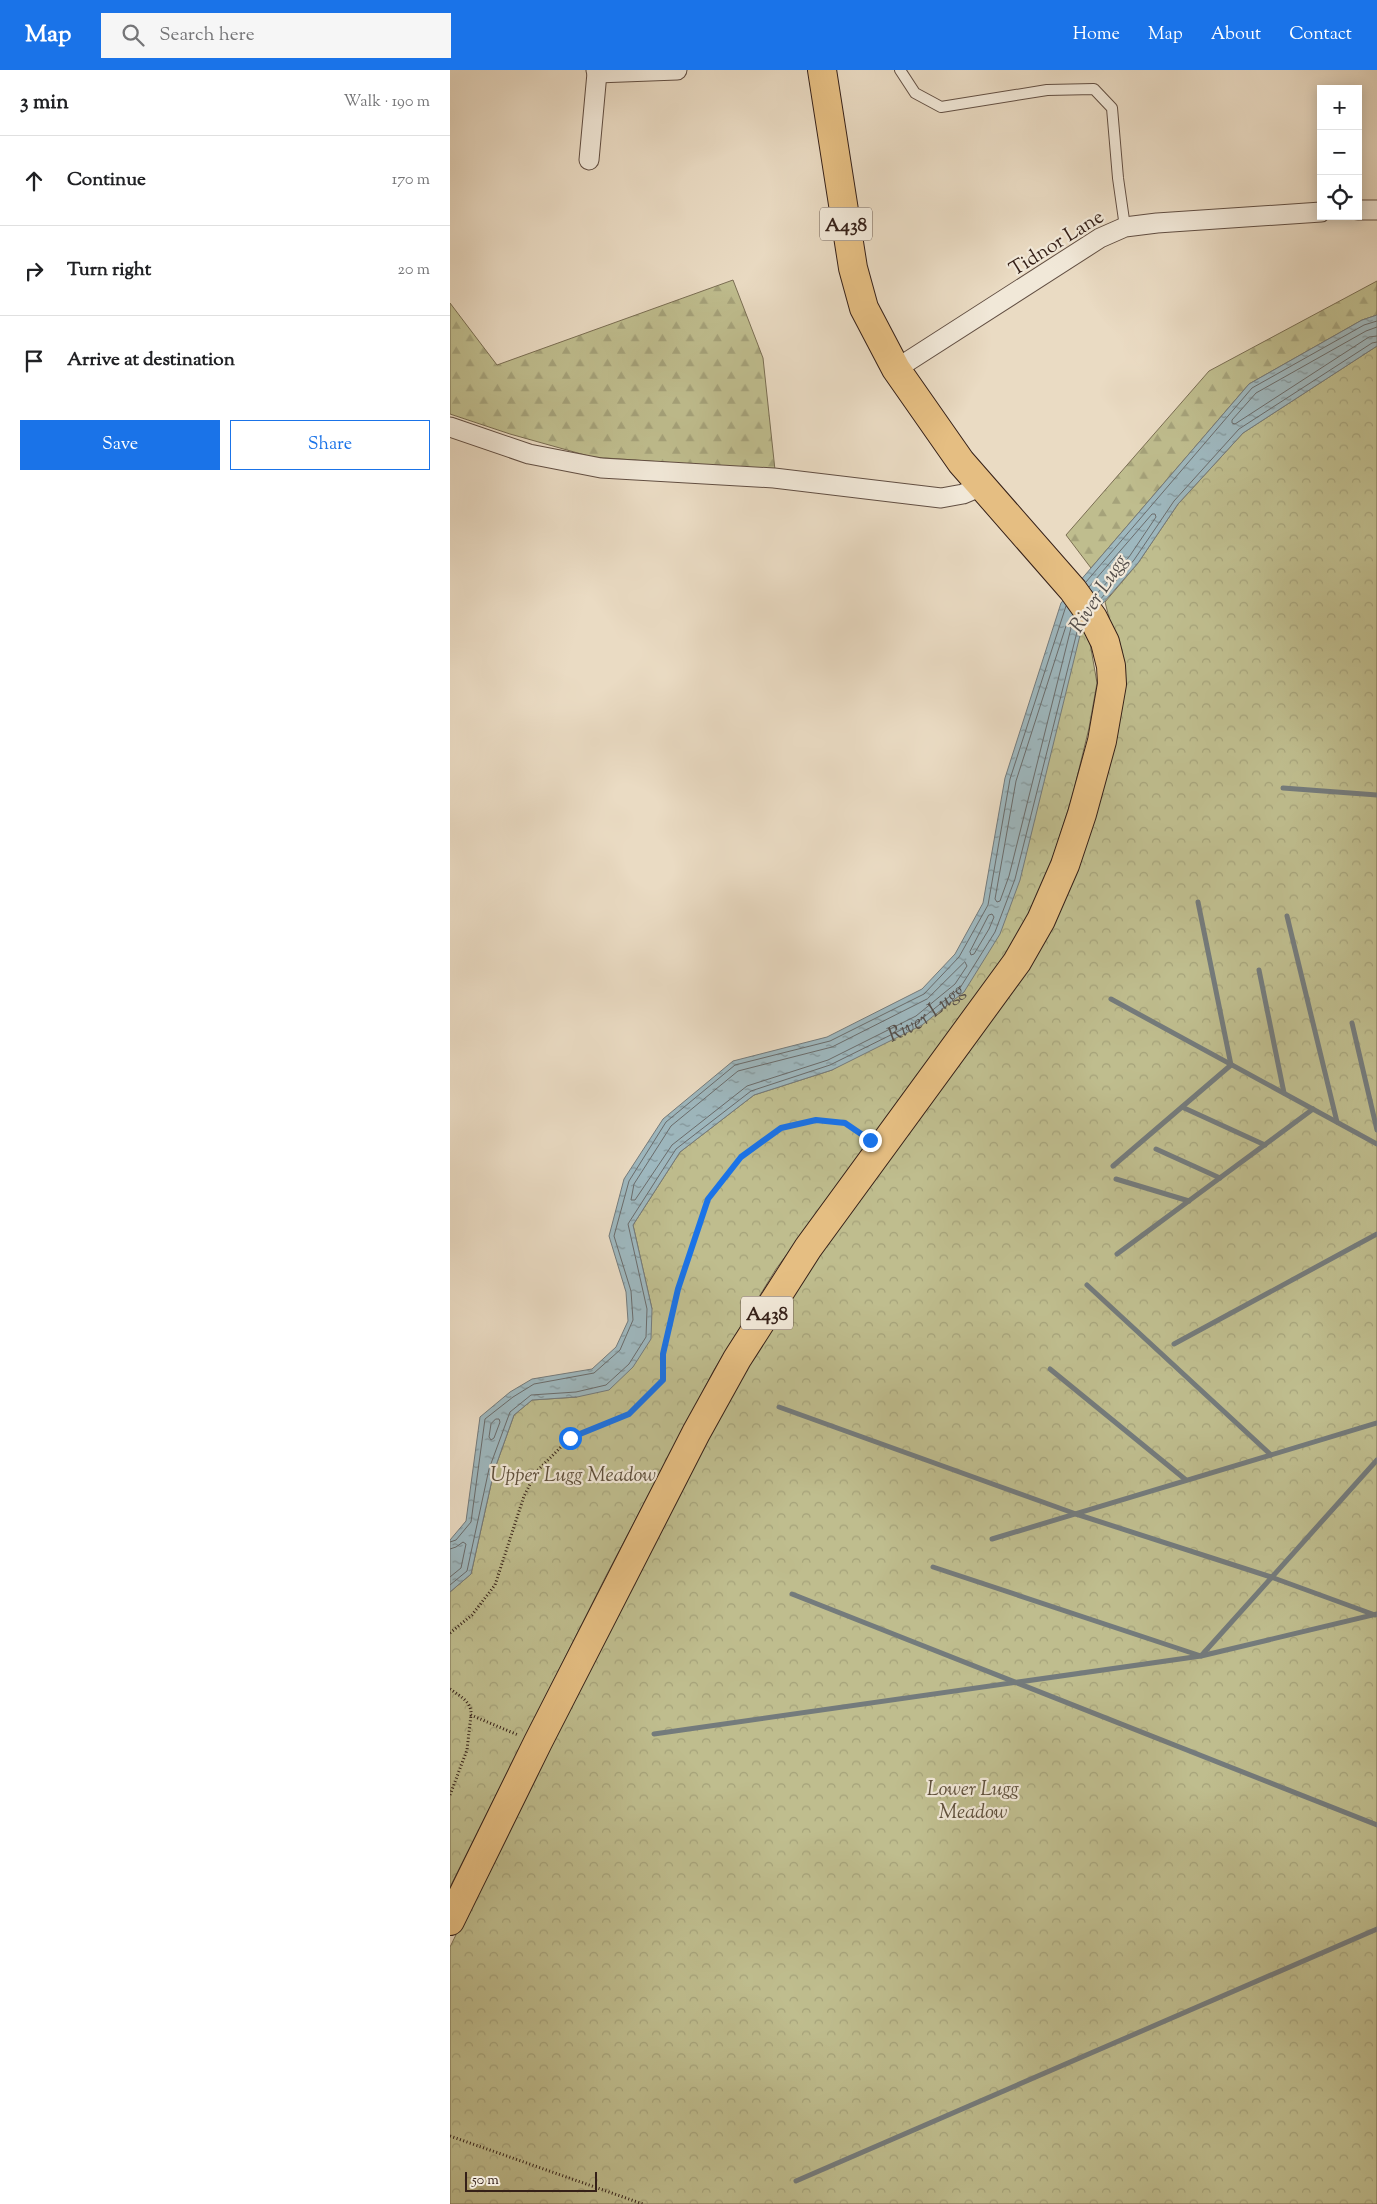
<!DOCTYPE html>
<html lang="en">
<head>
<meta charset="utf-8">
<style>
	:root { --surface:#fff; --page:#f6f6f6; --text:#202124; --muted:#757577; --line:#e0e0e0; --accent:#1a73e8 }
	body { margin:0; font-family:"Sorts Mill Goudy",serif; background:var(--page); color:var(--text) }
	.controls { position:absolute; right:15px; top:15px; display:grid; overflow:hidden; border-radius:0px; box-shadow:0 2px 12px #0003 }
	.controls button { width:45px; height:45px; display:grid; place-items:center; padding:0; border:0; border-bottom:1px solid var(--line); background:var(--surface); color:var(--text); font:25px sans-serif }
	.scale { position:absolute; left:15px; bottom:12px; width:132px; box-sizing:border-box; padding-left:5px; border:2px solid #352018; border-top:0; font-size:14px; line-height:18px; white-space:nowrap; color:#352018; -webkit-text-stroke:4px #f1e8d8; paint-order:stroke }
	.stop { position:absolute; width:15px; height:15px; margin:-11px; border:4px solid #1a73e8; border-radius:50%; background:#fff }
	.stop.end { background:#1a73e8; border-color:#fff; box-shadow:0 1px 5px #0008 }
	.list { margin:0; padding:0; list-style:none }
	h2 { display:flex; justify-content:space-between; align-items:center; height:65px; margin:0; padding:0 20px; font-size:21px }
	h2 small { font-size:16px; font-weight:400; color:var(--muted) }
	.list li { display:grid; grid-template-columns:32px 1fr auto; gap:15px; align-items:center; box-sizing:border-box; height:90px; padding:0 20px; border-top:1px solid var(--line) }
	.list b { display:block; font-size:19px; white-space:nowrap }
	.list em { font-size:16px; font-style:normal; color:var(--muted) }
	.actions { display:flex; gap:10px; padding:15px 20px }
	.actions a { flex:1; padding:11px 0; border:1px solid var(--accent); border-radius:0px; text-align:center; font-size:18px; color:var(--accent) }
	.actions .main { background:var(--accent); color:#fff }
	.icon { flex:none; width:28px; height:28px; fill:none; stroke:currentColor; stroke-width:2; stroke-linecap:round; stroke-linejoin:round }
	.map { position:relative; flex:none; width:927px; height:2134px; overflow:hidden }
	header { display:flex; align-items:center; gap:30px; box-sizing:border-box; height:70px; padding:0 25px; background:var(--accent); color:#fff }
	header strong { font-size:24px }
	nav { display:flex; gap:28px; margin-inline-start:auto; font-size:18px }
	.search { width:350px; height:45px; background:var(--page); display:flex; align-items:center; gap:12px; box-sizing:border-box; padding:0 18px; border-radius:0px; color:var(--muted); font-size:19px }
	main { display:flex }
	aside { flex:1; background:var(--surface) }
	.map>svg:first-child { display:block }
	.forest { fill:url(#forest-firs); stroke:#7a6e53 }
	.park { fill:url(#park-crowns); stroke:#7a6e53 }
	.water { fill:url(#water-ripples); stroke:#747b7c }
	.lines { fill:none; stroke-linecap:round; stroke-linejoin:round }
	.shore { stroke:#6a6c6c; stroke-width:1 }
	.stream { stroke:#747b7c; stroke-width:5 }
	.lane-casing { stroke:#624f43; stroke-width:12 }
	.street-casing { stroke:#624f43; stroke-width:21 }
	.highway-casing { stroke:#352018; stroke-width:30 }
	.path { stroke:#352018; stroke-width:3; stroke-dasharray:1 2.5; stroke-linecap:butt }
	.lane { stroke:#f1e8d8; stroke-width:10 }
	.street { stroke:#f1e8d8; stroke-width:19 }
	.highway { stroke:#e5be82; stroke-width:28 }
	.route { stroke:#1a73e8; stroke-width:6 }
	.labels { text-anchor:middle; stroke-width:4.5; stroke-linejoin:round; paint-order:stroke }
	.shield { fill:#f1e8d8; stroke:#6d5c52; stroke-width:1 }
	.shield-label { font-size:19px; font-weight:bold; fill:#352018 }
	.street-label { font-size:20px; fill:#352018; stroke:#f1e8d8 }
	.park-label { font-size:20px; font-style:italic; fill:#5e4f3b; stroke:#f1e8d8 }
	.water-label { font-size:21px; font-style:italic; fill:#544e4a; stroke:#f1e8d8 }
</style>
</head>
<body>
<header>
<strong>Map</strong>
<div class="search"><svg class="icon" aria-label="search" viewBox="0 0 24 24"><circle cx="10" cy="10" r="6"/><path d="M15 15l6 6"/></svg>Search here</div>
<nav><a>Home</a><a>Map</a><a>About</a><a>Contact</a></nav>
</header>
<main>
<aside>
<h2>3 min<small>Walk · 190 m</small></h2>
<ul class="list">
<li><svg class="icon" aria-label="ahead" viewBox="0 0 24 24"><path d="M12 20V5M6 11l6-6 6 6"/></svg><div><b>Continue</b></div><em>170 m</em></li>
<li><svg class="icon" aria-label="right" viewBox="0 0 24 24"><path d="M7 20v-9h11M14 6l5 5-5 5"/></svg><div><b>Turn right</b></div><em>20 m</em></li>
<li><svg class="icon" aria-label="arrive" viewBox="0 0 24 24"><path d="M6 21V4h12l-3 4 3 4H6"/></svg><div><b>Arrive at destination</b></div></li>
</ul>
<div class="actions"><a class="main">Save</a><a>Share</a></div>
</aside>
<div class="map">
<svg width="927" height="2134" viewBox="0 0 927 2134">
	<defs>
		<pattern id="forest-firs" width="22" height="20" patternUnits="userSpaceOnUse" patternTransform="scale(1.25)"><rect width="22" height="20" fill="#bfbd8e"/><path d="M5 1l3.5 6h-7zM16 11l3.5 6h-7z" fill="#a5a27a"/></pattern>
		<pattern id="park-crowns" width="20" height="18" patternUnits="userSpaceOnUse" patternTransform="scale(1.25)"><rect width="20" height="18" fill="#bfbd8e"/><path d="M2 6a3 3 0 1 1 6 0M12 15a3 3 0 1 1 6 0" fill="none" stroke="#a5a27a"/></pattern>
		<pattern id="water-ripples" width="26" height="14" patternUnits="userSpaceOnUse" patternTransform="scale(1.25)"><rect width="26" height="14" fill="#9eb8bf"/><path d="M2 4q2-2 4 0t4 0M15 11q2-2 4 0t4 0" fill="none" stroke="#82959a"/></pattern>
	</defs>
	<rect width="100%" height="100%" fill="#eadbc3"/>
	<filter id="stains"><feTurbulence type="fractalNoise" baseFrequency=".004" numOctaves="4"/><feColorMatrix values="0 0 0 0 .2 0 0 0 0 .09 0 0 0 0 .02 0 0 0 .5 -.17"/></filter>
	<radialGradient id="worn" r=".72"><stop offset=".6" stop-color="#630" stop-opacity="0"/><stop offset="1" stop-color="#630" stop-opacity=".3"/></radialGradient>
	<!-- forest -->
	<g class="forest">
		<polygon points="283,210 313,288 325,400 142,387 60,364 0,344 0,233 47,295"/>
		<polygon points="927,211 927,245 912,250 799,314 641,498 616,465 759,301"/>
	</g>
	<!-- park -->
	<g class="park">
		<polygon points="927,276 927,2134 0,2134 0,1877 93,1687 252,1377 324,1247 608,836 653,719 674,605 655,532 688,493 728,434 793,363"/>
		<polygon points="632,557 640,573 647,613 639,658 622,728 595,811 574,857 550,897 326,1199 264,1300 156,1506 0,1817 0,1522 21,1504 44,1401 64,1345 82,1330 127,1327 202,1239 183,1155 230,1082 304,1025 382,1000 514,922"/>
	</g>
	<!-- water -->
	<polygon class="water" points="927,245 927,276 793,363 728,434 688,493 632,557 570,810 550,864 514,922 472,955 382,1000 304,1025 230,1082 183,1155 202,1239 201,1269 183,1297 159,1320 127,1327 82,1330 64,1345 44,1401 21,1504 0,1522 0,1470 16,1451 30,1347 60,1322 82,1309 142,1299 166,1277 178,1251 176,1222 159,1166 174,1109 213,1049 283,991 377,967 472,919 505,884 533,833 555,708 611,533 799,314 912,250"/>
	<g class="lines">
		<!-- shore -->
		<g class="shore">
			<polyline points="927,257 916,261 806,323 782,350 782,353 785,354 919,267 927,266"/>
			<polyline points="636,512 802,318 914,255 927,251"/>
			<polyline points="639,517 702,444 705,444 706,447 679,487 645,526"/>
			<polyline points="649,531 684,490 724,431 789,359 922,273 927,272"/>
			<polygon points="619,555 621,558 559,806 550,831 547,832 545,829 566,711 616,556"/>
			<polygon points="539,845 542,844 544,847 539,859 524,884 521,885 520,882"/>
			<polygon points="515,892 517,896 505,914 466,946 378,990 297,1016 222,1075 185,1130 181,1130 184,1114 221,1056 288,1001 382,977 477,929"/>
			<polygon points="46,1349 49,1349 50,1352 44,1368 41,1370 39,1367 41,1354"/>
			<polyline points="0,1472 6,1470 21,1452 35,1349 63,1327 84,1314 144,1303 170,1280 183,1250 181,1221 164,1166 179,1111 216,1052 285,995 380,971 474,924 509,887 538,835 560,709 616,536"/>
			<polyline points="0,1479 6,1477 13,1472 16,1474 11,1498 0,1507"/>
			<path id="s1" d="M0 1515 17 1501 39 1399 60 1342 81 1325 126 1322 156 1315 179 1294 196 1267 197 1239 178 1154 226 1079 301 1021 380 995 469 951 510 918 545 862 565 809 629 554"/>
		</g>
		<!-- stream -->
		<g class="stream">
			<polyline points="833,718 927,725"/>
			<polyline points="837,846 887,1052"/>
			<polyline points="809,900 834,1023"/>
			<polyline points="661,929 927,1074"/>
			<polyline points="902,953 927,1060"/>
			<polyline points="732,1037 815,1075"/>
			<polyline points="706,1079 770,1108"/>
			<polyline points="663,1096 781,995 748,832"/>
			<polyline points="666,1109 739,1131"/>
			<polyline points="667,1184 863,1039"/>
			<polyline points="637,1215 821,1385"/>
			<polyline points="724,1274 927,1164"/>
			<polyline points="600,1299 736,1410"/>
			<polyline points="329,1337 626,1444 821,1507"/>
			<polyline points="542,1469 927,1353"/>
			<polyline points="483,1497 751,1586 927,1544"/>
			<polyline points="820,1509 821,1507 925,1545"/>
			<polyline points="342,1524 927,1755"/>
			<polyline points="204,1664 751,1586 927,1390"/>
			<polyline points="346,2111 927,1859"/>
		</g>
		<!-- lane casing -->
		<g class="lane-casing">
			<polyline id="lane" points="450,0 465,23 491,37 597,20 644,19 662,38 668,108 675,157"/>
		</g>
		<!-- street casing -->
		<g class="street-casing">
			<g id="street">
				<polyline points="146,0 147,3 227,0"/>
				<polyline points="139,90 147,3"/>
				<polyline points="908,140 927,140"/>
				<polyline points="446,299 650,168 675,157 707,153 871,142"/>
				<polyline points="0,357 79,384 151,398 324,408 491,428 513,424 532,416"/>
			</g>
		</g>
		<!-- highway casing -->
		<g class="highway-casing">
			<polyline id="highway" points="0,1851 88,1672 246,1363 287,1289 358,1178 567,892 591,850 615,795 632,744 652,671 662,614 661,596 655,572 643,548 623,520 511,392 446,299 414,238 403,198 372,0"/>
		</g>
		<!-- path -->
		<g class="path">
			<polyline points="0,1563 22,1545 45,1515 74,1426 87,1401 120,1368 179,1344 213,1310 213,1284 228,1219 258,1129 291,1087 331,1058 366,1050 395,1053 414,1066"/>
			<path d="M0 1619C10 1626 22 1632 21 1645L68 1665"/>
			<polyline points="0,1725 17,1680 21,1645"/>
			<polyline points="0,2066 193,2134"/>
		</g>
		<!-- lane -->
		<use href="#lane" class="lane"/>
		<!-- street -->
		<use href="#street" class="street"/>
		<!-- highway -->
		<use href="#highway" class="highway"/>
	</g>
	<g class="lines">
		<!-- route -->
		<polyline class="route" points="120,1368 179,1344 213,1310 213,1284 228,1219 258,1129 291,1087 331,1058 366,1050 395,1053 420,1070"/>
	</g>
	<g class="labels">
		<!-- shield labels -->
		<g class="shield">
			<rect x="370" y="137.5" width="52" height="33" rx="4"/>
			<rect x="291" y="1226.5" width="52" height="33" rx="4"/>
		</g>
		<g class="shield-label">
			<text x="396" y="161">A438</text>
			<text x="317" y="1250">A438</text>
		</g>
		<!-- street labels -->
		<g class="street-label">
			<text transform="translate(606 172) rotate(-32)" y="7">Tidnor Lane</text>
		</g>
		<!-- park labels -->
		<g class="park-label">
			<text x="123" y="1411">Upper Lugg Meadow</text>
			<text x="523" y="1725">Lower Lugg<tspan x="523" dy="23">Meadow</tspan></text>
		</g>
		<!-- water labels -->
		<g class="water-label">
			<text transform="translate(648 523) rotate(-57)" y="7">River Lugg</text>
			<text dy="7" stroke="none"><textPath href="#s1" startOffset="845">River Lugg</textPath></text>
		</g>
	</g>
	<rect width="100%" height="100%" filter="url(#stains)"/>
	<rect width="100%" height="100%" fill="url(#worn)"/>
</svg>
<div class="controls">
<button>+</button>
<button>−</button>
<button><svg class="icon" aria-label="locate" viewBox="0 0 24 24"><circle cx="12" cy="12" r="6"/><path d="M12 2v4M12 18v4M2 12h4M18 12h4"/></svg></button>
</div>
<div class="scale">50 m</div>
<div class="stop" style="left:120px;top:1368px"></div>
<div class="stop end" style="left:420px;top:1070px"></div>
</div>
</main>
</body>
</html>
